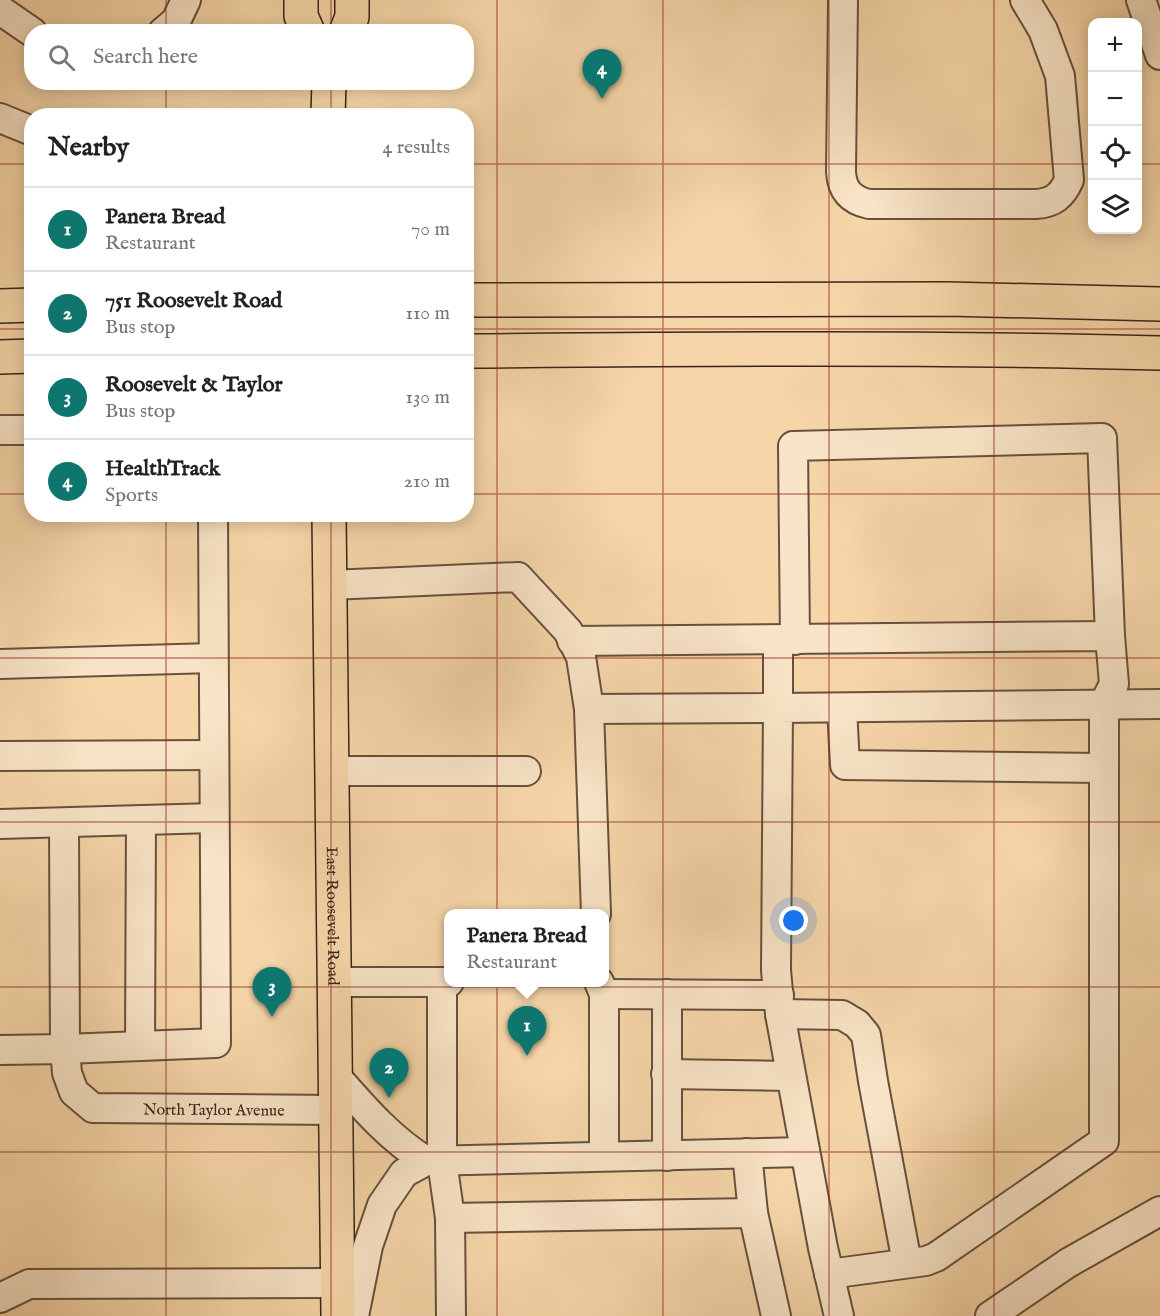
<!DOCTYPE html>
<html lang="en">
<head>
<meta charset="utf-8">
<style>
	:root { --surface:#fff; --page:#f6f6f6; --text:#222; --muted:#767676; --line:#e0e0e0; --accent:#0f766e }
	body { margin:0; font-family:"IM FELL English",serif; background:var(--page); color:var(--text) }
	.controls { position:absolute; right:18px; top:18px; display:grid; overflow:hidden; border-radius:12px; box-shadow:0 3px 15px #0003 }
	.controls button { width:54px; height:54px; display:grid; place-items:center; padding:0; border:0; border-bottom:2px solid var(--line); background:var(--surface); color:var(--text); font:30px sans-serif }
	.you { position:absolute; left:794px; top:921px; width:21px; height:21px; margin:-15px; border:4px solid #fff; border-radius:50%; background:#1a73e8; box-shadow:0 0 0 9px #1a73e833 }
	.badge { display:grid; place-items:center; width:39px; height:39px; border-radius:50%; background:var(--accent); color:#fff; font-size:20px; font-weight:700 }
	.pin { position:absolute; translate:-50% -50px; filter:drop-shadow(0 2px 3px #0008) }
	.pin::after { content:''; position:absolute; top:32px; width:21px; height:18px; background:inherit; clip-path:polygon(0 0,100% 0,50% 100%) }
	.popup { position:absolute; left:444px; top:909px; width:165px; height:78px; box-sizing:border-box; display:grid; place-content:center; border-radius:12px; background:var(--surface); filter:drop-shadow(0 2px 4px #0005); font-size:20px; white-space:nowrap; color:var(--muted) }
	.popup b { font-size:22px; color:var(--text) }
	.popup::after { content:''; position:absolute; left:50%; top:100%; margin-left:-12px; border:12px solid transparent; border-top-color:var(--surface) }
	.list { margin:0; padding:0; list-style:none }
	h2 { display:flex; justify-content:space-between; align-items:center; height:78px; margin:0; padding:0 24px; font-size:26px }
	h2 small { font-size:20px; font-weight:400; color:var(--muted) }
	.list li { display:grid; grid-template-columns:39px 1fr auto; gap:18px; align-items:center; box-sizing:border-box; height:84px; padding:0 24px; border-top:2px solid var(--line) }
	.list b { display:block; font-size:22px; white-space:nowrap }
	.list p { margin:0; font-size:20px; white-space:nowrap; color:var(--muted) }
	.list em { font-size:20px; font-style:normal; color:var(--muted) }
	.icon { flex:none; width:33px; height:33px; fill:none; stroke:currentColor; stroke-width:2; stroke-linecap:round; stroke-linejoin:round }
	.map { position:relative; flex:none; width:1160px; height:1316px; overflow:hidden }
	.search { position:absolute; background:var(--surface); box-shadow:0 3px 15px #0003; left:24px; top:24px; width:450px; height:66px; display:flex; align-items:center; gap:15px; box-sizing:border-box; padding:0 21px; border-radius:24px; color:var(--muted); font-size:22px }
	.panel { position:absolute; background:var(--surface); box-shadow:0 3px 15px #0003; left:24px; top:108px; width:450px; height:414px; border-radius:24px }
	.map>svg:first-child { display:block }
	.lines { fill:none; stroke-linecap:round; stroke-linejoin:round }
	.minor-casing { stroke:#66513e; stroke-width:32 }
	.major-casing { stroke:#36251a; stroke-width:36 }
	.minor { stroke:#f9e4c7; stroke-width:28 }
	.major { stroke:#f6d6a9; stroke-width:33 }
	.grid { fill:none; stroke:#8f2418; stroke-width:1.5; stroke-opacity:0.55 }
	.labels { text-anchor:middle; stroke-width:5; stroke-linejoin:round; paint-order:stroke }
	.street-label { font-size:16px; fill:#36251a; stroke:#f9e4c7 }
</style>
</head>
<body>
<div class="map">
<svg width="1160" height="1316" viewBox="0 0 1160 1316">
	<rect width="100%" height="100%" fill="#f6d6a9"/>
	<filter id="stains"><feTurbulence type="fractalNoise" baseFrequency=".00333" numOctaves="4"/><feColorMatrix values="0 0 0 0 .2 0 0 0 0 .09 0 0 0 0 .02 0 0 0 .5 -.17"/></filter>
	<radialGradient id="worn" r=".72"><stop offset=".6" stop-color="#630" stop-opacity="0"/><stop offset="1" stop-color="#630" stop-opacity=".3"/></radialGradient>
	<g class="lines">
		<!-- minor casing -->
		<g class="minor-casing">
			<g id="minor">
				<path d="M843 0 841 172C842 190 851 200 869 204H1036C1053 203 1062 196 1069 180L1060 76 1043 30 1025 0"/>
				<polyline points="1141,0 1160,55"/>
				<polyline points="0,10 32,32"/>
				<polyline points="163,32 176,21 186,0"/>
				<polyline points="0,118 32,131"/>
				<polyline points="0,430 32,430"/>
				<polyline points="330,585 518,577 568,631 581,657 589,709 596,914"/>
				<polyline points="795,640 793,446 1102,438 1110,636"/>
				<polyline points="572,641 1110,636 1114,684 1104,704 1104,1141 936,1257 926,1261 829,1274"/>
				<polyline points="0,664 213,658"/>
				<polyline points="842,708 845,765 1103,768"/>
				<polyline points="589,709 778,708 778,640"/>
				<polyline points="0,756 214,755"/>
				<polyline points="332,771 526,771"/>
				<polyline points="64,823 65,1049 216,1043 213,514"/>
				<polyline points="0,824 214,818"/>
				<polyline points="334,982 449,982"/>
				<polyline points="442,982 442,1161 450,1218 451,1316"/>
				<polyline points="599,982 604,994 604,1156"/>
				<polyline points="604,994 779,995"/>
				<polyline points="667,994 667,1156"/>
				<polyline points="780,1014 842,1015 857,1024 866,1035 873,1081 907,1263"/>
				<polyline points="140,1046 141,820"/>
				<path id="s1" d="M0 1050 65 1049 67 1073 74 1092 93 1108 334 1110"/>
				<path d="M334 1074C363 1107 389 1138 426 1161"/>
				<polyline points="666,1074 790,1076"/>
				<polyline points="747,1153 753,1213 776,1316"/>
				<polyline points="450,1218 753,1213"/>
				<polyline points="0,1298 29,1284 337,1283"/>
				<polyline points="354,1316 368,1246 382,1205 404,1173 426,1161 805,1152"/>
				<polyline points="839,1316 823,1248 780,1014 776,970 778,708 1160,704"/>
				<polyline points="990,1316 1068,1263 1160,1211"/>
			</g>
		</g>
		<!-- major casing -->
		<g class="major-casing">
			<g id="major">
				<polyline points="301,0 301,16 308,32"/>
				<polyline points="346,32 352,17 352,0"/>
				<polyline points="328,116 329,82"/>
				<polyline points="466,300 947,299 1160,304"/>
				<polyline points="0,306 32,305"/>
				<path d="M466 351C698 349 929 347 1160 353"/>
				<polyline points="0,357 32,356"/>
				<path id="s2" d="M329 514 338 1316"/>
			</g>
		</g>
		<!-- minor -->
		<use href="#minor" class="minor"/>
		<!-- major -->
		<use href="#major" class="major"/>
	</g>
	<!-- grid -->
	<path class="grid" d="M166 0V32M331 0V32M497 0V1316M663 0V1316M829 0V1316M994 0V1316M166 82V116M331 82V116M0 164H32M466 164H1092M1138 164H1160M0 329H32M466 329H1160M0 494H32M466 494H1160M166 514V1316M331 514V1316M0 658H1160M0 822H1160M0 987H1160M0 1152H1160"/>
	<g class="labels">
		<!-- street labels -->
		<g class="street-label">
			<text dy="6" stroke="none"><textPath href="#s2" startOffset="402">East Roosevelt Road</textPath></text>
			<text dy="6" stroke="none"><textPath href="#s1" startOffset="255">North Taylor Avenue</textPath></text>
		</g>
	</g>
	<rect width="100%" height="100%" filter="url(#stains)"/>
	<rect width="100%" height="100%" fill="url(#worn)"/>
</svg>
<div class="controls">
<button>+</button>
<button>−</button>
<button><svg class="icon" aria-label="locate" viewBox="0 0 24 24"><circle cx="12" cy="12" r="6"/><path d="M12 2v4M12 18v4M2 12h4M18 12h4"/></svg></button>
<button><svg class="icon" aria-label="layers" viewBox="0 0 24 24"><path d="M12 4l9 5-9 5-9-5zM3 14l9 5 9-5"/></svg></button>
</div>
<div class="you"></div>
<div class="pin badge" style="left:527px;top:1056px">1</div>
<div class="popup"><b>Panera Bread</b>Restaurant</div>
<div class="pin badge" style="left:389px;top:1098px">2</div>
<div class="pin badge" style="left:272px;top:1017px">3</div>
<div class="pin badge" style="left:602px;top:99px">4</div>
<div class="search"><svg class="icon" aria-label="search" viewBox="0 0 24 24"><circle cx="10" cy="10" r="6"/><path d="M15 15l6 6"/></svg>Search here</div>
<section class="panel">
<h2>Nearby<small>4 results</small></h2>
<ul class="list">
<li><span class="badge">1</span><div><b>Panera Bread</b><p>Restaurant</p></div><em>70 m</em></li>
<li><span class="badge">2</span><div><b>751 Roosevelt Road</b><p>Bus stop</p></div><em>110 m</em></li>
<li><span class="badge">3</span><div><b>Roosevelt &amp; Taylor</b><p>Bus stop</p></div><em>130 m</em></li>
<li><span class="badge">4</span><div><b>HealthTrack</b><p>Sports</p></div><em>210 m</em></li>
</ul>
</section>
</div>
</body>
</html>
